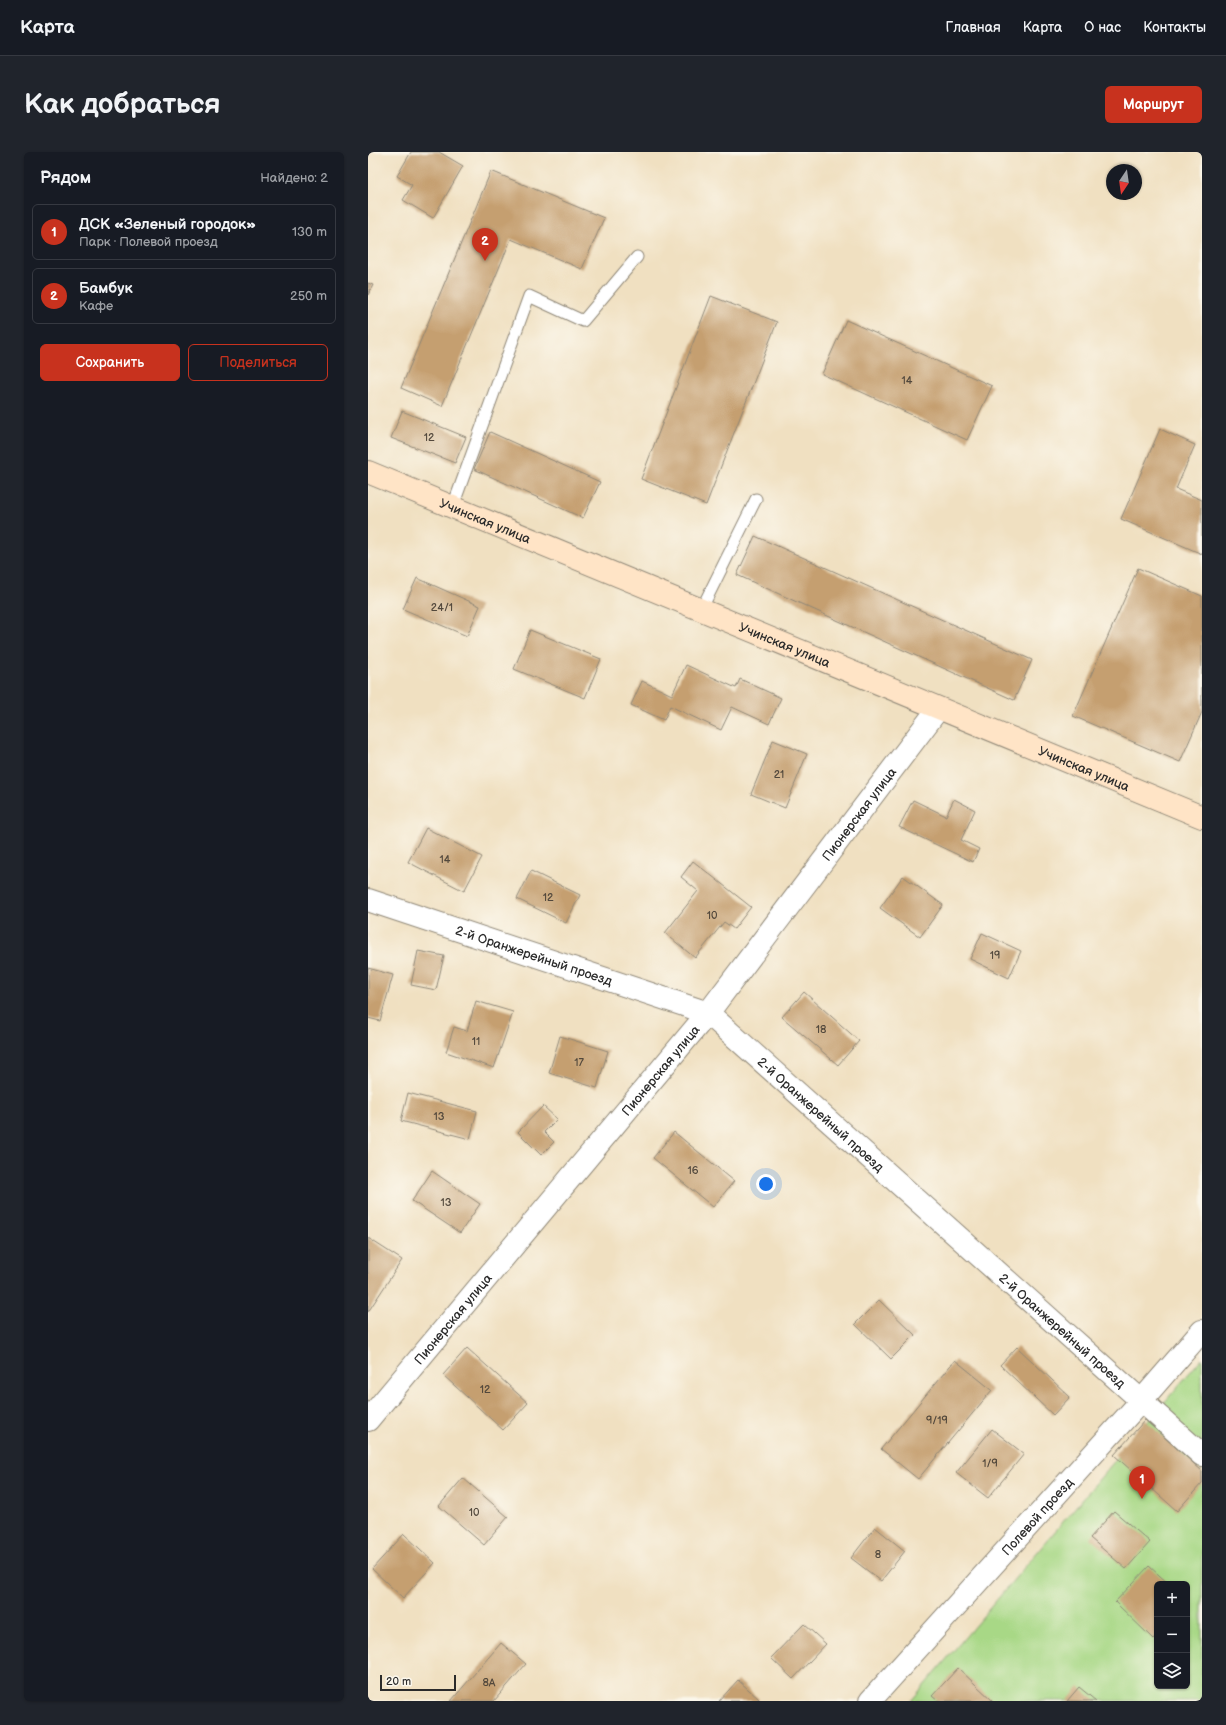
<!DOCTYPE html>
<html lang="ru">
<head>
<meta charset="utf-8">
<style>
	:root { --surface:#171b24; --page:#20242c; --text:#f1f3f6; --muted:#9ea1a6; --line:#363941; --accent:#c8321e }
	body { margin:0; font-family:"Balsamiq Sans",sans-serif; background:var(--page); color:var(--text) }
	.controls { position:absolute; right:12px; bottom:12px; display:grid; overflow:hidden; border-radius:6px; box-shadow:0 1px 3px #0004 }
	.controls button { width:36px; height:36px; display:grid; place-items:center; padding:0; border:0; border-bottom:1px solid var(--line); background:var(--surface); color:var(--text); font:20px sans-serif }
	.compass { position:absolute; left:738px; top:12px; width:36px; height:36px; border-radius:50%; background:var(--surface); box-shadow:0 1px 3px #0004; rotate:193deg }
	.scale { position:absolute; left:12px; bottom:10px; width:76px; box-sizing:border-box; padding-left:4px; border:2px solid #2b2b2b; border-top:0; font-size:11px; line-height:14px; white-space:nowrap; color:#2b2b2b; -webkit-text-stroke:3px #fbf7ec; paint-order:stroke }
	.you { position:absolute; left:398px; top:1032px; width:14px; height:14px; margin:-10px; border:3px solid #fff; border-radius:50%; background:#1a73e8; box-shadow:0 0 0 6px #1a73e833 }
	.badge { display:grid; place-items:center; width:26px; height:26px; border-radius:50%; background:var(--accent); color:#fff; font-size:13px; font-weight:700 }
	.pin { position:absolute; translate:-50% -33px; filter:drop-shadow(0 1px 2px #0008) }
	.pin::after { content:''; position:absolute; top:21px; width:14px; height:12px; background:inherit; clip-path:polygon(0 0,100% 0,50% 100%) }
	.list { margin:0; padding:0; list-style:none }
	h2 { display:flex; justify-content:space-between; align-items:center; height:52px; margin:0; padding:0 16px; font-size:17px }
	h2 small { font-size:13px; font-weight:400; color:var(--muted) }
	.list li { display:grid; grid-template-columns:26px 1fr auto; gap:12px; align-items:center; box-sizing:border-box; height:56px; margin:0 8px 8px; padding:0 8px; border:1px solid var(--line); border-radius:6px }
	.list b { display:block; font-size:15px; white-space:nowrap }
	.list p { margin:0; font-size:13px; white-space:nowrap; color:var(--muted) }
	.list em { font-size:13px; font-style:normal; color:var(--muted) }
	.actions { display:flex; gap:8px; padding:12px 16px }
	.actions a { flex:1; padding:9px 0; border:1px solid var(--accent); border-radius:6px; text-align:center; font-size:14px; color:var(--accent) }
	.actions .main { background:var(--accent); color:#fff }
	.icon { flex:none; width:22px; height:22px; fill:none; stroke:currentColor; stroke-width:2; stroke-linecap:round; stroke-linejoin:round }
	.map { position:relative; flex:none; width:834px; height:1549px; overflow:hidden; border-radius:6px }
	header { display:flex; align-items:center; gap:24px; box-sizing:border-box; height:56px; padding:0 20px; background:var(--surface); border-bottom:1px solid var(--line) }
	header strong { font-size:19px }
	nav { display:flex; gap:22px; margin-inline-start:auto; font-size:14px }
	.intro { display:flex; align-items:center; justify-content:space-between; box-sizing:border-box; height:96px; padding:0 24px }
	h1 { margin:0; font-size:28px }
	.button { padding:10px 18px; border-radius:6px; background:var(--accent); color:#fff; font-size:14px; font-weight:700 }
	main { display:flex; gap:24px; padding:0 24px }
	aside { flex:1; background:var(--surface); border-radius:6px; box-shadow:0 1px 3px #0004 }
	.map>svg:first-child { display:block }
	.green { fill:#a8d886; stroke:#6a8258; fill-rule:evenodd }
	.building { fill:#c59f70 }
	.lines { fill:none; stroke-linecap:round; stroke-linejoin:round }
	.service-casing { stroke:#8e8676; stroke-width:13 }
	.minor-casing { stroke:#8e8676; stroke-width:24 }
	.secondary-casing { stroke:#8e8676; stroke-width:24 }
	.service { stroke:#fff; stroke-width:11 }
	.minor { stroke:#fff; stroke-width:22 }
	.secondary { stroke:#ffe4c6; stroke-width:22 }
	.labels { text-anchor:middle; stroke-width:4; stroke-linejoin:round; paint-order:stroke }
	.number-label { font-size:11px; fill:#52483c }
	.street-label { font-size:13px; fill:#2b2b2b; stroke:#fbf7ec }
</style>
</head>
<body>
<header>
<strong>Карта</strong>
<nav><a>Главная</a><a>Карта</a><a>О нас</a><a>Контакты</a></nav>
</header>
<div class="intro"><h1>Как добраться</h1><a class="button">Маршрут</a></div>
<main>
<aside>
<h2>Рядом<small>Найдено: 2</small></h2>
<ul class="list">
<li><span class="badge">1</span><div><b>ДСК «Зеленый городок»</b><p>Парк · Полевой проезд</p></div><em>130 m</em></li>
<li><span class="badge">2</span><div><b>Бамбук</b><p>Кафе</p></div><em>250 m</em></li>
</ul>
<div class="actions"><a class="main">Сохранить</a><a>Поделиться</a></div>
</aside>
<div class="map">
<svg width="834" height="1549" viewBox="0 0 834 1549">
	<rect width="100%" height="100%" fill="#fbf7ec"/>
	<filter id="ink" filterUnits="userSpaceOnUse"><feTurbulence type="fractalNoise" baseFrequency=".025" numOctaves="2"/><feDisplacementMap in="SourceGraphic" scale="8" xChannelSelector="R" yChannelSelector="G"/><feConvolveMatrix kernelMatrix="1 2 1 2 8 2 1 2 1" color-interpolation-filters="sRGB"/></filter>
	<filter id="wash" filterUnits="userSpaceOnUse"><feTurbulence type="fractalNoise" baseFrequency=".012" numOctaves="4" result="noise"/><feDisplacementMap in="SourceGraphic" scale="16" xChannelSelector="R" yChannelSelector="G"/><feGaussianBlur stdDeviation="0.9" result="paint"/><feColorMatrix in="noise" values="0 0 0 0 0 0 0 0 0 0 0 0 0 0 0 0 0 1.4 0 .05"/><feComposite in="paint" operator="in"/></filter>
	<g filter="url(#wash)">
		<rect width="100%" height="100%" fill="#f0e0c1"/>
		<!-- green -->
		<path class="green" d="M834 1206V1549H543ZM789 1432H819V1534H789Z"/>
		<g id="blocks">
			<!-- building -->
			<g class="building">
				<polygon points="43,0 71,0 95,14 65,66 35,48 44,33 29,24"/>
				<polygon points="123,19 236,66 214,117 143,87 74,254 33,236"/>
				<polygon points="0,131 5,133 0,143"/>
				<polygon points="343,144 409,170 338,353 273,327"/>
				<polygon points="478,168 624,234 599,288 454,222"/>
				<polygon points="34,259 98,285 87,311 23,286"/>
				<polygon points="792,277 827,293 808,337 834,348 834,402 753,367"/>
				<polygon points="122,280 232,330 215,366 106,317"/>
				<polygon points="387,384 664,508 646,548 369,423"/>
				<polygon points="770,416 834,444 834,560 812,610 705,564"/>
				<polygon points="49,426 112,454 99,484 35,457"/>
				<polygon points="162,478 233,507 217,546 146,517"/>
				<polygon points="318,513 368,536 372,527 413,546 401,572 364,555 353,578 302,554 296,568 263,553 274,529 304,543"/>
				<polygon points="405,588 439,602 417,656 383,642"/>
				<polygon points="586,647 607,658 593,688 611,697 605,710 531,675 545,648 578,664"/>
				<polygon points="58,676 114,705 96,739 40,710"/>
				<polygon points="325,709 383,755 366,777 356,770 327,806 297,781 330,739 313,725"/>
				<polygon points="163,719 212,743 198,771 149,747"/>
				<polygon points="535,724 575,753 552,785 512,756"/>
				<polygon points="614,781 653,799 641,826 602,807"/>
				<polygon points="50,799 76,804 68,838 43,833"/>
				<polygon points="0,816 25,823 12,869 0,866"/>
				<polygon points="436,840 491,889 470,913 414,865"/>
				<polygon points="108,849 145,860 126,916 78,900 86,875 99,879"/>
				<polygon points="192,884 240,899 229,936 181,921"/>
				<polygon points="40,941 109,959 102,987 33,969"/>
				<polygon points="175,954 189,967 176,980 186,990 173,1003 150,980"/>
				<polygon points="306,980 366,1029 345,1055 285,1006"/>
				<polygon points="64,1019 112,1052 92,1081 44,1049"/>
				<polygon points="0,1086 34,1108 0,1160"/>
				<polygon points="511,1148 547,1183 523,1207 487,1172"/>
				<polygon points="649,1195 702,1245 685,1263 632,1213"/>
				<polygon points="99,1196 160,1251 135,1278 75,1223"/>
				<polygon points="587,1208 624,1238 550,1327 513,1297"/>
				<polygon points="777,1268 834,1319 834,1331 809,1359 746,1303"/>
				<polygon points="624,1277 656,1302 620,1346 588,1321"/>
				<polygon points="95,1326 140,1365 116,1393 71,1354"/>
				<polygon points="746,1359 782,1390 758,1417 722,1386"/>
				<polygon points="507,1375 537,1399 513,1429 483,1406"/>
				<polygon points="36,1382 67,1411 35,1446 4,1417"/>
				<polygon points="781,1414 801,1432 789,1432 789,1483 785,1487 747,1450"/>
				<polygon points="436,1472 458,1492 425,1527 403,1506"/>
				<polygon points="133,1491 158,1512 126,1549 83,1549"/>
				<polygon points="590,1516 625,1549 570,1549 564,1544"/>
				<polygon points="370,1528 391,1547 389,1549 351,1549"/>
				<polygon points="711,1535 728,1549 699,1549"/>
			</g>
		</g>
	</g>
	<g filter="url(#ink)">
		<use href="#blocks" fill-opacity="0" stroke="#8e8676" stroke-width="1"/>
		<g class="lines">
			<!-- service casing -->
			<g class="service-casing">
				<g id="service">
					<polyline points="85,354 161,144 215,169 269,105"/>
					<polyline points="333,458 388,347"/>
				</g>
			</g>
			<!-- minor casing -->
			<g class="minor-casing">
				<g id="minor">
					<path id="s1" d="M0 748 340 861 834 1303"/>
					<path id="s2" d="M0 1268 340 861 570 557"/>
					<path id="s3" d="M502 1549 773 1249 834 1179"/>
				</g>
			</g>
			<!-- secondary casing -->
			<g class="secondary-casing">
				<g id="secondary">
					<path id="s4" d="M0 320 834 665"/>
				</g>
			</g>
			<!-- service -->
			<use href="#service" class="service"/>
			<!-- minor -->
			<use href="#minor" class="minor"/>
			<!-- secondary -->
			<use href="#secondary" class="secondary"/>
		</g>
	</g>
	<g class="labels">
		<!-- number labels -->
		<g class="number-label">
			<text x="539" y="232">14</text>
			<text x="61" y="289">12</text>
			<text x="74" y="459">24/1</text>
			<text x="411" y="626">21</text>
			<text x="77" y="711">14</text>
			<text x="180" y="749">12</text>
			<text x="344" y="767">10</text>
			<text x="627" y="807">19</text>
			<text x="453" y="881">18</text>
			<text x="108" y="893">11</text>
			<text x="211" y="914">17</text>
			<text x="71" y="968">13</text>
			<text x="325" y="1022">16</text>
			<text x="78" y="1054">13</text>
			<text x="117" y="1241">12</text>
			<text x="569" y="1272">9/19</text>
			<text x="622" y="1315">1/9</text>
			<text x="106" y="1364">10</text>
			<text x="510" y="1406">8</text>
			<text x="121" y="1534">8А</text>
		</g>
		<!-- street labels -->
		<g class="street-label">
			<text dy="5" stroke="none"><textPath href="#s4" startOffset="127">Учинская улица</textPath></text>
			<text dy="5" stroke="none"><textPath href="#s4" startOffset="451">Учинская улица</textPath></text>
			<text dy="5" stroke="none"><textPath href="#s4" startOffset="775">Учинская улица</textPath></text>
			<text dy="5" stroke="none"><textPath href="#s2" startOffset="780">Пионерская улица</textPath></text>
			<text dy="5" stroke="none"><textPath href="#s1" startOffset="175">2-й Оранжерейный проезд</textPath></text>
			<text dy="5" stroke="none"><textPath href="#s2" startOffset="456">Пионерская улица</textPath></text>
			<text dy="5" stroke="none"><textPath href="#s1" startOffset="510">2-й Оранжерейный проезд</textPath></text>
			<text dy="5" stroke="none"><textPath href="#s2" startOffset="132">Пионерская улица</textPath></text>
			<text dy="5" stroke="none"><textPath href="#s1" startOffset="834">2-й Оранжерейный проезд</textPath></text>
			<text dy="5" stroke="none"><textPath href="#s3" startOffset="249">Полевой проезд</textPath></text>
		</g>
	</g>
</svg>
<div class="controls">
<button>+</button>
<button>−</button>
<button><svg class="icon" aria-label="layers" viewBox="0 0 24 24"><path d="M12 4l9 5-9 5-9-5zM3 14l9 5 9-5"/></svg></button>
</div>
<svg class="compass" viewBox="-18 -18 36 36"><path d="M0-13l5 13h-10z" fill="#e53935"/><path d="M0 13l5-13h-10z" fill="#9ea1a6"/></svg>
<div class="scale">20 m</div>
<div class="you"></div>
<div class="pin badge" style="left:774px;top:1347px">1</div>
<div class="pin badge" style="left:117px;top:109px">2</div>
</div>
</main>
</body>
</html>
